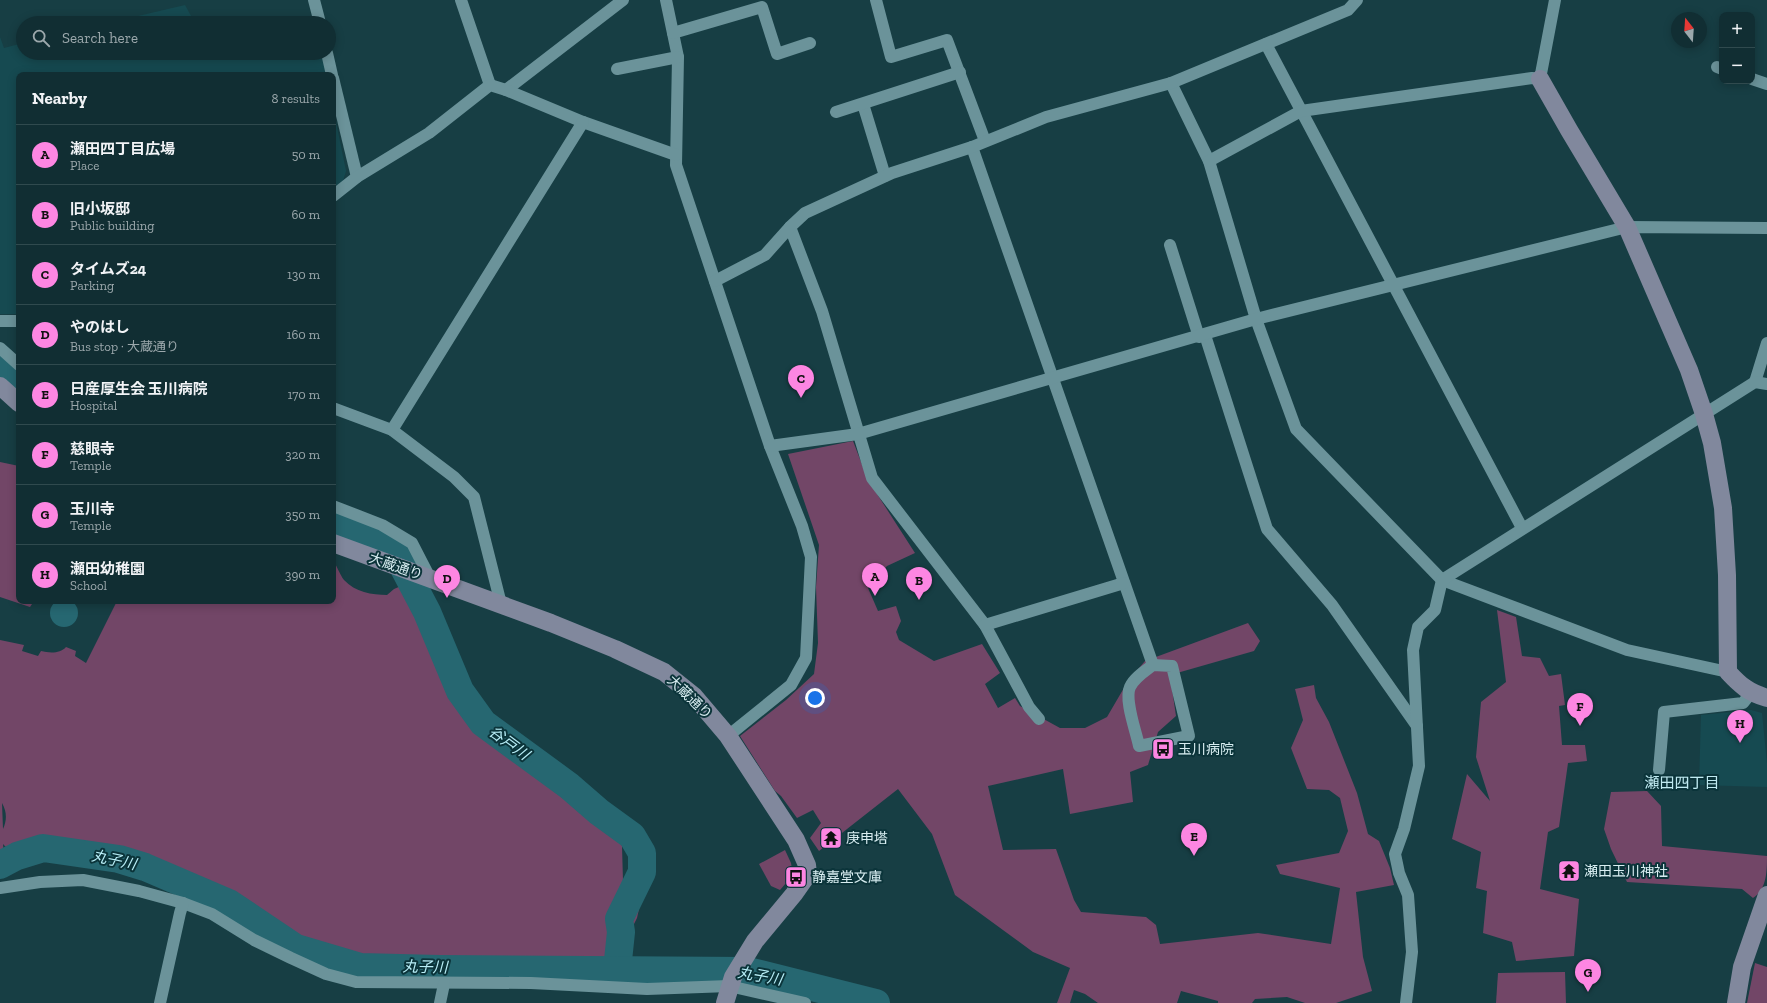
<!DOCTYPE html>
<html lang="en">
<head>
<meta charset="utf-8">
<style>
	:root { --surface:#112e33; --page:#1e3a3f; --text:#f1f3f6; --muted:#9ca8ac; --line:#304a4e; --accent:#fd86e2 }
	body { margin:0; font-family:"Zilla Slab","Noto Sans JP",serif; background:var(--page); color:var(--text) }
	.controls { position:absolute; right:12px; top:12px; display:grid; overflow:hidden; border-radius:8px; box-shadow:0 2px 10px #0003 }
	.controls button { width:36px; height:36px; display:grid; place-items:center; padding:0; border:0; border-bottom:1px solid var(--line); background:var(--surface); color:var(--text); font:20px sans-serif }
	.compass { position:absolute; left:1671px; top:12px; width:36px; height:36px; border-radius:50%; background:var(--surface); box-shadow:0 2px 10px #0003; rotate:343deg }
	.you { position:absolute; left:815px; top:698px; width:14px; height:14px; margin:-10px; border:3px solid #fff; border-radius:50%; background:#1a73e8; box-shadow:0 0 0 6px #1a73e833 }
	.badge { display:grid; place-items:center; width:26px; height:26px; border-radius:50%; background:var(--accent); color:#111; font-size:13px; font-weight:700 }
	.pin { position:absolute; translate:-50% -33px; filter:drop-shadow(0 1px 2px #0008) }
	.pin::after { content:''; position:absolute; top:21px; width:14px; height:12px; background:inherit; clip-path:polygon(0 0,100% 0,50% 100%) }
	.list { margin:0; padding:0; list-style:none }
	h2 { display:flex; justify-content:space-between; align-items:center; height:52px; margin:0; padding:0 16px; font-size:17px }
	h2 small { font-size:13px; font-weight:400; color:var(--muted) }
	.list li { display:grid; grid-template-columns:26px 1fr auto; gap:12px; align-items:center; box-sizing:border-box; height:60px; padding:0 16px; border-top:1px solid var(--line) }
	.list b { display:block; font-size:15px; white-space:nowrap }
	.list p { margin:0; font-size:13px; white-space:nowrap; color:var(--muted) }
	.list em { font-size:13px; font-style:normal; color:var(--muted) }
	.icon { flex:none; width:22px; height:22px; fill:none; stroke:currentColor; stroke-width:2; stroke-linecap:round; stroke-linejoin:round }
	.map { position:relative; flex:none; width:1767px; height:1003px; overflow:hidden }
	.search { position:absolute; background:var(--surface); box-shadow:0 2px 10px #0003; left:16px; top:16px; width:320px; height:44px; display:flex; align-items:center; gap:10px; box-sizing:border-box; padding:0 14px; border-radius:22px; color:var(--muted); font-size:15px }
	.panel { position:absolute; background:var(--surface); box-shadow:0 2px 10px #0003; left:16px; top:72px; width:320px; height:532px; border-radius:8px }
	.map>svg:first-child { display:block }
	.built { fill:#164a51 }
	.green { fill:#724667; fill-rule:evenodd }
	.water { fill:#266771 }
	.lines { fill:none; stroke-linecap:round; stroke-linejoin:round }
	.river { stroke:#266771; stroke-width:28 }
	.street { stroke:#6b939a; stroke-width:12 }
	.secondary { stroke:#81889d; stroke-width:18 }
	.labels { text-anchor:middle; stroke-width:4; stroke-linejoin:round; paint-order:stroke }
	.street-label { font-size:14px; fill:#d8edf1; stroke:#0b343a }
	.poi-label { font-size:14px; fill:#d8edf1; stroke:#0b343a; text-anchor:start }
	.water-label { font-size:15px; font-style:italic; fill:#b9eff8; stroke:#0b343a }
	.neighbourhood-label { font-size:15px; fill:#c0eaf1; stroke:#0b343a }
</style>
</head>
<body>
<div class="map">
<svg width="1767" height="1003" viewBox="0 0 1767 1003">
	<rect width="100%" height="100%" fill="#173e44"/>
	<!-- built -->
	<g class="built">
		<polygon points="185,5 195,23 108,23"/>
		<polygon points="0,37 4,48 23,43 23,53 264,53 266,59 283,53 322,53 326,75 19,75 19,314 0,314"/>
		<polygon points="333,107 346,171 343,181 333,189"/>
		<polygon points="1751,710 1762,713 1767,763 1767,787 1699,785 1701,715"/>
	</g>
	<!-- green -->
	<g class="green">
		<polygon points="853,441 868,480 915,553 887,566 868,588 878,611 896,606 901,621 896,632 899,640 934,661 982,644 1000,673 985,684 998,708 1015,698 1020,706 1060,728 1085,728 1107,717 1128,681 1145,661 1248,623 1260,641 1254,651 1170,675 1176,716 1158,732 1148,765 1130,772 1133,802 1070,814 1063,769 988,786 1003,850 1056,849 1074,900 1081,912 1146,917 1156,925 1160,944 1258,933 1331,944 1340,888 1280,874 1276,865 1339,853 1348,831 1340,798 1329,790 1307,789 1291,748 1303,720 1295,689 1314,685 1316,698 1329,722 1357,793 1368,834 1379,841 1390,868 1394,885 1356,892 1363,957 1372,991 1336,1003 1305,1003 1287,997 1255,999 1252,1003 1218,1003 1218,1001 1181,991 1177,1003 1098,1003 1085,994 1074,990 1070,1003 1057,1003 1070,968 1033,952 955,895 932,834 898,789 819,851 810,838 821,823 813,810 797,818 781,796 775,791 740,736 786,700 814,674 818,643 816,587 819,545 788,454"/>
		<polygon points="0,462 19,466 19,601 34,601 30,607 0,597"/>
		<path d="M333 560C337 566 340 575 344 580 355 592 372 595 387 595L394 589 401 586 408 588 415 600 428 636 437 669 450 689 484 733 553 786 559 795 606 832H618L622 846 623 881 637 900 639 909 637 918 630 932 625 959 612 972C570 972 529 966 487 965 428 963 365 972 310 947 292 939 275 929 260 918 252 912 245 905 237 900 226 894 212 890 201 886 175 875 151 862 124 855 101 850 67 843 44 844 28 844 16 859 3 844L4 856 0 857V640L24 645 22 651 38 656 41 651C49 653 60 654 66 647L76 651 75 656 86 663 117 601H333ZM2 803C7 812 7 820 3 829Z"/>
		<polygon points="1497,610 1516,617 1522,656 1540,658 1549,676 1561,674 1565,705 1559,706 1562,745 1585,745 1587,761 1568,763 1559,827 1548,832 1540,889 1579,899 1574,956 1516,961 1512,942 1483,933 1487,891 1476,888 1481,852 1452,839 1467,774 1490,801 1476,757 1481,702 1506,682"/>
		<path d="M1647 791 1661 806 1662 846 1767 856C1767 871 1767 889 1753 898L1742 889 1627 882 1611 849 1604 829 1611 792Z"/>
		<polygon points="785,850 791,863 793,875 780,890 771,886 759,864"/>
		<polygon points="1755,963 1767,967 1767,1003 1747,1003"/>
		<polygon points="1565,972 1566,1003 1496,1003 1498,973"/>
	</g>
	<!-- water -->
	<circle class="water" cx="64" cy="613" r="14"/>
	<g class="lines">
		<!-- river -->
		<g class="river">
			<polyline points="0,362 19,379"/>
			<polyline points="333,521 384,541 394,549 427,612 460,691 483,723 569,786 599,812 632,836 642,853 642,872 619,919 621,932 617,970"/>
			<polyline points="0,865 17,856 43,848 119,859 145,867 229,903 296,948 360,967 439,969 748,971 876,1003"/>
		</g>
		<!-- street -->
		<g class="street">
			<polyline points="314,0 320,23"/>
			<polyline points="461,0 490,85"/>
			<polyline points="666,0 678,57 676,165 770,446 802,526 811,557 806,658 791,685 728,736"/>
			<polyline points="876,0 891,57 947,40 985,141"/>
			<polyline points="673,33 762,7 777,54 810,43"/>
			<polyline points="1266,44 1522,528"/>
			<polyline points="327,53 332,75"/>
			<polyline points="1717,67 1722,69"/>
			<polyline points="617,69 678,57"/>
			<polyline points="333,78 357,177"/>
			<polyline points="1752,79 1767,84"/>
			<polyline points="1171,83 1209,161 1256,319 1296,429 1442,580 1627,650 1728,672"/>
			<polyline points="506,90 623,0"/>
			<polyline points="863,104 885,176"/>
			<polyline points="836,112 960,72"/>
			<polyline points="972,147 1153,665"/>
			<polyline points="1209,161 1301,111 1532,78 1540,79 1555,0"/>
			<polyline points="333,196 357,177 429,133 490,85 506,90 583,122 676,155"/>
			<polyline points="790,227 822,311 872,478 985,625 1029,707 1039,719"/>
			<polyline points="1170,245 1199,337"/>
			<polyline points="715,281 765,255 790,227 805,213 892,173 972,147 1046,117 1171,83 1348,10 1357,0"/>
			<polyline points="0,321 19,321"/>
			<polyline points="1205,335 1267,529 1332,605 1417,726"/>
			<polyline points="0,348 19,365"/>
			<polyline points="1755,382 1767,343"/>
			<polyline points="333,408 392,430 454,477 474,497 501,604"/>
			<polyline points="392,430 583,122"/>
			<polyline points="770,446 858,434 1256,319 1627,227 1767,228"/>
			<polyline points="333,506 382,525 412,543 430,578"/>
			<polyline points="985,625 1124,583"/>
			<path d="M1153 665 1172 666 1189 736 1139 746C1136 731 1124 700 1130 687 1134 678 1145 671 1153 665Z"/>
			<polyline points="1659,770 1664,712 1743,703 1751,693"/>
			<polyline points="0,888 40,882 83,880 139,891 183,903 212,914 254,940 291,958 326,974 356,982 531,983 647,989 729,986 805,1003"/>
			<polyline points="160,1003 180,913 183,903"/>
			<polyline points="440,1003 444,984"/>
			<polyline points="1406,1003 1412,952 1408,895 1399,873 1395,854 1404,829 1419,766 1413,650 1418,627 1435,610 1442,580 1755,382 1767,384"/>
		</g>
		<!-- secondary -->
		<g class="secondary">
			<path d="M1540 79 1569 130 1627 227 1689 370 1704 414 1712 443 1723 508 1727 575 1728 672C1741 686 1748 692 1767 698"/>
			<polyline points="0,386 19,403"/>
			<polyline points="333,543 551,623 615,649 664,672 694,696 728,736 796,840 807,865 808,874 794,894 755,941 733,977 725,1003"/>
			<polyline points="1736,1003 1742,967 1767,895"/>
		</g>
	</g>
	<!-- icons -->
	<defs>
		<g id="bus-square" transform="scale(1.15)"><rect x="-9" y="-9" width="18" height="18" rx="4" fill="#fd86e2" stroke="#0b343a"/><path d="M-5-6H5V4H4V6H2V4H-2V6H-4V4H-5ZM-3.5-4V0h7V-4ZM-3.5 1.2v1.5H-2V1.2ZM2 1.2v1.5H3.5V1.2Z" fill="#111"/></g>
		<g id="temple-square" transform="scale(1.15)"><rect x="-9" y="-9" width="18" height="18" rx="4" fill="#fd86e2" stroke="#0b343a"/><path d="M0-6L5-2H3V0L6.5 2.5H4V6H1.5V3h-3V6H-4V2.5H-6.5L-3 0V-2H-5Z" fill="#111"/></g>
	</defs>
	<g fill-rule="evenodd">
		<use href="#bus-square" x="1163" y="749"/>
		<use href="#temple-square" x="831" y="838"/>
		<use href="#temple-square" x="1569" y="871"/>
		<use href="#bus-square" x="796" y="877"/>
	</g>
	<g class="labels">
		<!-- street labels -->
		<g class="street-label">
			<text transform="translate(396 566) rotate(19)" y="5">大蔵通り</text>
			<text transform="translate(690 697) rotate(44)" y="5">大蔵通り</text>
		</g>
		<!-- poi labels -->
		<g class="poi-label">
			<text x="1178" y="754">玉川病院</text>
			<text x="846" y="843">庚申塔</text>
			<text x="1584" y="876">瀬田玉川神社</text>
			<text x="812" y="882">静嘉堂文庫</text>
		</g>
		<!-- water labels -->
		<g class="water-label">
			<text transform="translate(509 743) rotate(36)" y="5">谷戸川</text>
			<text transform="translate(114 860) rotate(12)" y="5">丸子川</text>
			<text transform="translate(425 967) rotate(1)" y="5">丸子川</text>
			<text transform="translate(760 976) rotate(10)" y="5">丸子川</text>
		</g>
		<!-- neighbourhood labels -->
		<g class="neighbourhood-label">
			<text x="1682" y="788">瀬田四丁目</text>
		</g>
	</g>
</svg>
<div class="controls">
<button>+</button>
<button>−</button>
</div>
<svg class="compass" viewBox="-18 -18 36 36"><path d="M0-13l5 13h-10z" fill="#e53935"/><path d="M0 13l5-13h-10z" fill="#9ca8ac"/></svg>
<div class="you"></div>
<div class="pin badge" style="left:875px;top:596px">A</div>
<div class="pin badge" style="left:919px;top:600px">B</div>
<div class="pin badge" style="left:801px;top:398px">C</div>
<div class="pin badge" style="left:447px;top:598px">D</div>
<div class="pin badge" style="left:1194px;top:856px">E</div>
<div class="pin badge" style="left:1580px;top:726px">F</div>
<div class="pin badge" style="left:1588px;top:992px">G</div>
<div class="pin badge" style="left:1740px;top:743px">H</div>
<div class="search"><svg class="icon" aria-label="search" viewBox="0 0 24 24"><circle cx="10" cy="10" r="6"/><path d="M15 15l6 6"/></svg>Search here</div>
<section class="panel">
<h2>Nearby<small>8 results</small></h2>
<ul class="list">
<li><span class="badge">A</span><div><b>瀬田四丁目広場</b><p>Place</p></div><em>50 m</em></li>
<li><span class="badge">B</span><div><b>旧小坂邸</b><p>Public building</p></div><em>60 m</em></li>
<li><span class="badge">C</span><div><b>タイムズ24</b><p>Parking</p></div><em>130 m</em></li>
<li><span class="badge">D</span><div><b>やのはし</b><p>Bus stop · 大蔵通り</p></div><em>160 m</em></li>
<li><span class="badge">E</span><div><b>日産厚生会 玉川病院</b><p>Hospital</p></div><em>170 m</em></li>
<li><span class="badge">F</span><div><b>慈眼寺</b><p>Temple</p></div><em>320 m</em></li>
<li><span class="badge">G</span><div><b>玉川寺</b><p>Temple</p></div><em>350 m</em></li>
<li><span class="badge">H</span><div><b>瀬田幼稚園</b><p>School</p></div><em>390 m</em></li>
</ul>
</section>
</div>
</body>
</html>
